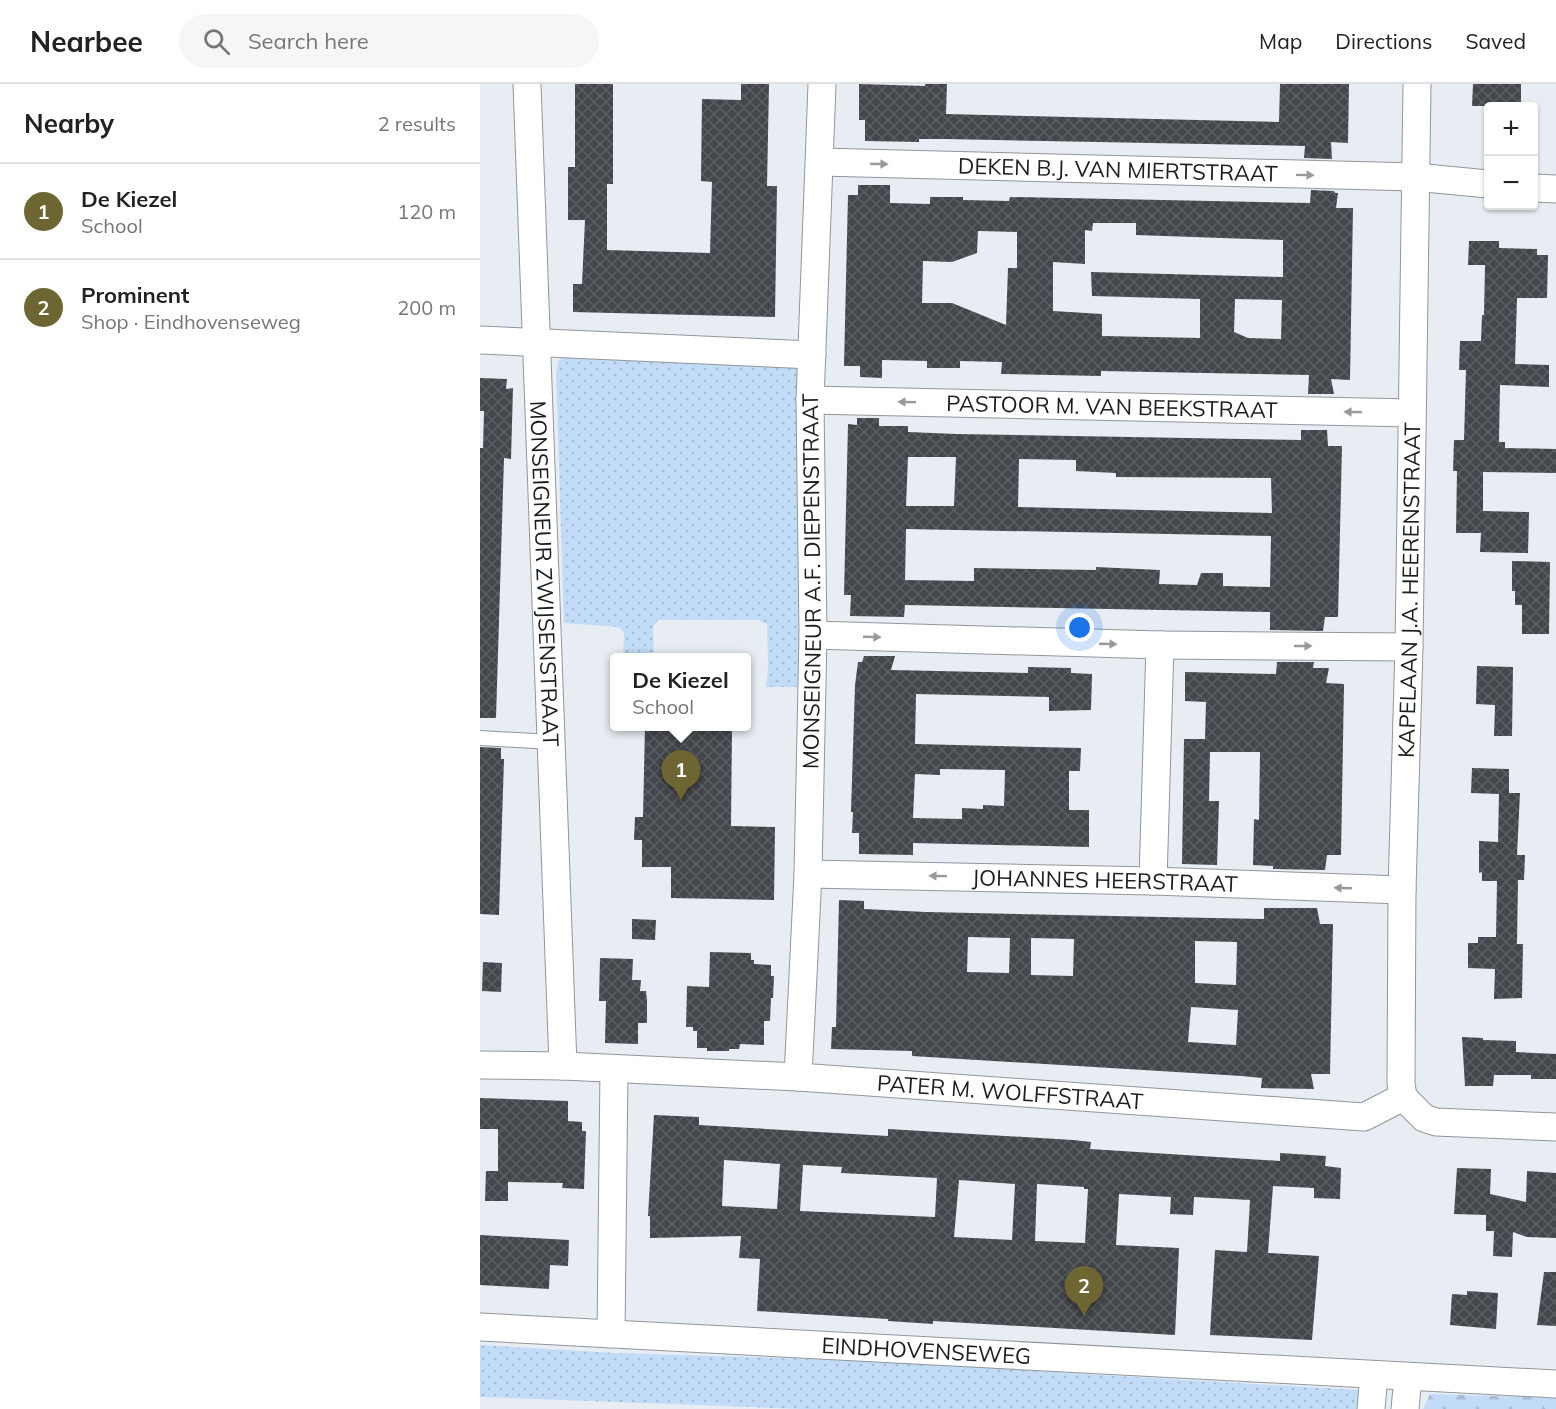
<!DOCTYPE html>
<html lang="en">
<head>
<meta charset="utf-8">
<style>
	:root { --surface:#fff; --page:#f6f6f6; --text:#222; --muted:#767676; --line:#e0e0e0; --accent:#6e6632 }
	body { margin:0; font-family:Mulish,sans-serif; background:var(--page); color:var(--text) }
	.controls { position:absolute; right:18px; top:18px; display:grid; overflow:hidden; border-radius:6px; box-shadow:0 2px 4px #0004 }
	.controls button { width:54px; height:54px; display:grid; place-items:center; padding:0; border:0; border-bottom:2px solid var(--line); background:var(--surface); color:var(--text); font:30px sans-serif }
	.you { position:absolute; left:600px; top:544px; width:21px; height:21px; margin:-15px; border:4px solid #fff; border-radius:50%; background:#1a73e8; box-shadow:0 0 0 9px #1a73e833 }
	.badge { display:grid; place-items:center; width:39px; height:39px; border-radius:50%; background:var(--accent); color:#fff; font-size:20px; font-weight:700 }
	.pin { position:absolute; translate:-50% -50px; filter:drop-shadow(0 2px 3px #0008) }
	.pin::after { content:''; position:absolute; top:32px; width:21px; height:18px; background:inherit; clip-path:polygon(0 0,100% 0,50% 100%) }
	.popup { position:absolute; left:130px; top:569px; width:141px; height:78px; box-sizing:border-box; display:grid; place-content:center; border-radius:6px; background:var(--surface); filter:drop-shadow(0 2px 4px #0005); font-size:20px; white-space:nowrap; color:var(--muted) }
	.popup b { font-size:22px; color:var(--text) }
	.popup::after { content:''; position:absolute; left:50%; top:100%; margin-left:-12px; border:12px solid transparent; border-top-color:var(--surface) }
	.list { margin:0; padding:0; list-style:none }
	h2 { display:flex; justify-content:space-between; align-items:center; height:78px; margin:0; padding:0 24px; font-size:26px }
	h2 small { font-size:20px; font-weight:400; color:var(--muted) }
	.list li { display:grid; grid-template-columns:39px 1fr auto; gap:18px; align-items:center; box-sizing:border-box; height:96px; padding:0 24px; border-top:2px solid var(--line) }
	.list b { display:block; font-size:22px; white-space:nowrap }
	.list p { margin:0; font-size:20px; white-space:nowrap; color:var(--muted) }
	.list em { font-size:20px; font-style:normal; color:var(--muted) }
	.icon { flex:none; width:33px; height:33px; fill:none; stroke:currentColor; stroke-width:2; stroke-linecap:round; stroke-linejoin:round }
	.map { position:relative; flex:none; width:1076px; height:1325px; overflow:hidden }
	header { display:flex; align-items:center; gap:36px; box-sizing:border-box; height:84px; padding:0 30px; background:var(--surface); border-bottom:2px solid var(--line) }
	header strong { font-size:28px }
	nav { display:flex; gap:33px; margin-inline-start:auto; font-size:21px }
	.search { width:420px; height:54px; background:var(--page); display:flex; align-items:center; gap:15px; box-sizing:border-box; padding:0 21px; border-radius:33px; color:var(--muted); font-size:22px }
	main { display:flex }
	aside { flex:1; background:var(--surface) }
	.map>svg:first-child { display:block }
	.green { fill:url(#green-dots) }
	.forest { fill:url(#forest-firs) }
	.building { fill:url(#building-cross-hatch); fill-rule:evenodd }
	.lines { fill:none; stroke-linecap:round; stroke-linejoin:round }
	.lane-casing { stroke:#91969b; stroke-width:16 }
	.street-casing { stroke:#91969b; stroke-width:29 }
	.lane { stroke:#fff; stroke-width:14 }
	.street { stroke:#fff; stroke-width:27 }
	.oneway { fill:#98999a }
	.labels { text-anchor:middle; stroke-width:6; stroke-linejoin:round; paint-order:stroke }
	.street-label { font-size:22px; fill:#1b1d1f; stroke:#f6faff }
</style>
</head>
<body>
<header>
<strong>Nearbee</strong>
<div class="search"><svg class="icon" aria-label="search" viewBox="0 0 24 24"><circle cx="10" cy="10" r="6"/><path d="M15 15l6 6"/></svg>Search here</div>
<nav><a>Map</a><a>Directions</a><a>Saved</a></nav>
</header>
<main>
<aside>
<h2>Nearby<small>2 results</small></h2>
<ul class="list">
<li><span class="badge">1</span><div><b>De Kiezel</b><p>School</p></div><em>120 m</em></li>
<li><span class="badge">2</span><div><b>Prominent</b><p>Shop · Eindhovenseweg</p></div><em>200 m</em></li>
</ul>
</aside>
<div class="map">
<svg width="1076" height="1325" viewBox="0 0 1076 1325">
	<defs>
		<pattern id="green-dots" width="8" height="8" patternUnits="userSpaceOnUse" patternTransform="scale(1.5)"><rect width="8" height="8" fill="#c2dcf8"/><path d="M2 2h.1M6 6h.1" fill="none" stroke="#a6bcd4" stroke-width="1.8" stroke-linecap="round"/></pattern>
		<pattern id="forest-firs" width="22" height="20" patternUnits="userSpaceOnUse" patternTransform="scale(1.5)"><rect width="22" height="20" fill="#c2dcf8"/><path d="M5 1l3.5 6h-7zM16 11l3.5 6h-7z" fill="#a6bcd4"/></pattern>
		<pattern id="building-cross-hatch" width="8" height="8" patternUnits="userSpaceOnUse" patternTransform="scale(1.5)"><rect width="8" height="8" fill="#43474b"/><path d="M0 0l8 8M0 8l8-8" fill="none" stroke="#5b5e62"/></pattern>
	</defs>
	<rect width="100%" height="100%" fill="#e8edf3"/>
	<!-- green -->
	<g class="green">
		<polygon points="91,270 299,281 319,285 319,603 286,603 288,583 287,540 278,536 178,536 173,543 174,574 143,573 144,548 138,543 84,539 76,288 79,276"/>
		<polygon points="0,1261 135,1269 362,1276 390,1275 604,1290 879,1306 879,1325 321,1325 0,1313"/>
	</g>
	<!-- forest -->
	<polygon class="forest" points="950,1310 1076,1314 1076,1325 943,1325"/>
	<!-- building -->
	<g class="building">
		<polygon points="95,0 133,0 133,100 127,100 127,166 230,169 232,98 221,97 222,15 261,16 261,0 289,0 287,102 297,102 295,233 93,228 93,200 102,200 105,136 88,136 88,83 95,83"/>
		<polygon points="379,0 445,2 445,0 467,0 466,30 799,38 800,0 869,0 868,59 851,58 852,75 824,74 825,62 465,55 439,55 439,58 385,57 385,36 379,36"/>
		<polygon points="993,0 1041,0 1041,22 992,22"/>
		<path d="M378 101H410V119L450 120V113H483V116L529 117 530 113 830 119 831 106 854 107 855 109H858L856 124H873L870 296 851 295 854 310H828L829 291 621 287V292L521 290 522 278 480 277V284H447V277L402 276V294L380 293V282H364L368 111H378ZM613 139H656V151L803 156V193L611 188 612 212 720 215V254L622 252V230L573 227V178L605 180V146L612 147ZM498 147 537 148V184H528L526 241 472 219H442L443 177 472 178 497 169ZM755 215 802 216 801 255 768 254 754 248Z"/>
		<polygon points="989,157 1019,157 1019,164 1057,165 1057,171 1068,171 1067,214 1037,214 1035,280 1069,281 1069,303 1020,301 1019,358 1025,358 1025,364 1076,365 1076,389 1003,388 1003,427 1049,428 1048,469 1000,468 1001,449 976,449 977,387 973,387 974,356 984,356 986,286 979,286 980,257 1001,257 1002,231 1004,231 1005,181 988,181"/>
		<polygon points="0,294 27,295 26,305 33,304 31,375 24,374 16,634 0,634 0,364 3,364 4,327 0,327"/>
		<path d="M377 334H399V342H428V348L476 350 821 356V346H847L848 362H862L858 533H845L843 547 790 546V528L425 521 424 533 370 532 371 511H364L368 340 377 341ZM428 373H476L474 422H426ZM539 375 596 376V387L636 389V393L791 394 792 429 538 423ZM426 445 791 452 790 503 743 502V489H721L717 501 679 500 680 486 616 483V486L494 484V497L425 496Z"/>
		<polygon points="1032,477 1070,478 1069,550 1042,550 1042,521 1035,521 1035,507 1032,507"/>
		<path d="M384 572H415L411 586 548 589V583L591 584V589L612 590 611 626 569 627V613L436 610 435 660 601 664 600 687H589V726H609V763L433 759V771L379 770V749H372L373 728H371L375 601 378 578H382ZM460 685 525 686 524 722 503 721V725L482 724V735L433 734 435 690 460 691Z"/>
		<polygon points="797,578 834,578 833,584 849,584 846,599 864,600 861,771 847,771 845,786 793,785 793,782 773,781 774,735 779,736 780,668 730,668 729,717 739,717 737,781 702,780 704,655 725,655 726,618 705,617 705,588 796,590"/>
		<polygon points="997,582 1033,583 1032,652 1014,652 1015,621 996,620"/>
		<polygon points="165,642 252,642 251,742 295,743 294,816 191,814 191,783 162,783 162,756 154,756 155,733 163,733"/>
		<polygon points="0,663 21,664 21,675 24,675 19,831 0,830"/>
		<polygon points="992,684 1029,685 1029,709 1040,709 1037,771 1045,771 1044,796 1038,796 1037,860 1043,860 1042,914 1014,915 1015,885 988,884 988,859 998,859 998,853 1016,853 1017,797 1002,797 1002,788 999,789 999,757 1018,758 1019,710 991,709"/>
		<path d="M359 816 384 817V825L446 828 682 833 784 835V824H837L840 840H853L850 990H831L834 1005 781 1004 782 994 762 992 432 972V967L351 965 352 943H356ZM488 853 530 854 529 889 487 888ZM551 854 594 855 593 892 551 891ZM715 857 757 858 756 901 715 899ZM711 923 758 926 756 961 708 958Z"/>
		<polygon points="152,835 176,836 175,856 152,855"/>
		<polygon points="230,868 271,869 271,876 274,876 274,880 291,881 291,892 294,892 293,914 291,914 290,937 284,937 284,961 260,960 259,965 249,965 249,967 227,967 227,964 217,964 217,947 213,947 213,943 206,943 207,902 229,903"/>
		<polygon points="120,874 153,875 152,896 161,896 160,907 166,907 167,917 167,939 158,939 158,960 125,959 126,917 119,917"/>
		<polygon points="3,878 22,879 21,908 2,907"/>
		<polygon points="982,953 1003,954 1003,956 1036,957 1036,968 1076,970 1076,995 1051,995 1051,991 1014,991 1013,1002 985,1002"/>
		<polygon points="0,1014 88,1017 88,1037 102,1038 102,1047 106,1047 104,1105 82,1104 83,1099 28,1098 28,1117 5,1117 6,1087 18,1087 18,1045 0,1045"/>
		<path d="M174 1031 219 1033V1041L408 1052V1045L593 1056 611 1058 610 1065 800 1077V1069L846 1072 845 1082 861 1084 860 1115 834 1114V1104L793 1102 788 1169 839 1172 832 1256 730 1251 735 1166 767 1168 770 1116 714 1113 713 1131 690 1130 691 1113 639 1110 636 1161 699 1164 695 1251 453 1237V1240L408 1237V1235L277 1227 280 1175 259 1174 261 1152 170 1154V1132H168ZM244 1076 300 1080 297 1125 242 1122ZM323 1081 362 1083 361 1089 457 1094 455 1133 320 1127ZM479 1096 535 1100 532 1156 474 1153ZM557 1100 604 1103V1105H608L605 1159 555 1157Z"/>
		<polygon points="977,1084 1011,1085 1010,1110 1046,1118 1047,1087 1076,1089 1076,1154 1047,1153 1033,1148 1032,1173 1013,1172 1014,1147 1006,1147 1006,1131 974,1130"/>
		<polygon points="0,1151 89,1156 88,1182 70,1181 69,1205 0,1201"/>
		<polygon points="1064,1188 1076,1188 1076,1242 1057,1241"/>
		<polygon points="987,1207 1018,1209 1016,1245 970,1241 972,1210 987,1211"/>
	</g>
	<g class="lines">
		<!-- lane casing -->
		<g class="lane-casing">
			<polyline id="lane" points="0,654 72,658"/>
		</g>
		<!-- street casing -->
		<g class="street-casing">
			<g id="street">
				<path id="s1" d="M47 0C57 327 72 654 83 982"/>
				<path id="s2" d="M340 78 935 93 1008 100"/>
				<polyline points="1054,104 1076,105"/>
				<polyline points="0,256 332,271"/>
				<path id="s3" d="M330 316 932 329"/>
				<polyline points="333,551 680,561 929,563"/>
				<path id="s4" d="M328 790 673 797 922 806"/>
				<polyline points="673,797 680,561"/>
				<path id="s5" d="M0 981 83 982 318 993 884 1033 923 1013"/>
				<path id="s6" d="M318 993 328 790 333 551 330 316 342 0"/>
				<path id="s7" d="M923 1013 921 999 922 806 929 563 937 0"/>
				<polyline points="923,1013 944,1034 956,1038 1076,1043"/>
				<path id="s8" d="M0 1243 1076 1300"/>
				<polyline points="131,1250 134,985"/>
				<polyline points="891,1325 894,1291"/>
				<polyline points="925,1325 928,1293"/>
			</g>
		</g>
		<!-- lane -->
		<use href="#lane" class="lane"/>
		<!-- street -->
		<use href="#street" class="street"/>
	</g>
	<!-- one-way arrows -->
	<defs><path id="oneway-solid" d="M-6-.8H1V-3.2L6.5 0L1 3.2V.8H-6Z" transform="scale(1.5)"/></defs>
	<g class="oneway">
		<use href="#oneway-solid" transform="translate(399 80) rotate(1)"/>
		<use href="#oneway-solid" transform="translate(825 91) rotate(1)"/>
		<use href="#oneway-solid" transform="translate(427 318) rotate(-179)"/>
		<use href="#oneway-solid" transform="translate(873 328) rotate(-179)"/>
		<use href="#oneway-solid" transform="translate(392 553) rotate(2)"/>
		<use href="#oneway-solid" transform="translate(628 560) rotate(2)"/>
		<use href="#oneway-solid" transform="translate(823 562)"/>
		<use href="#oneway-solid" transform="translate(458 792) rotate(-179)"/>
		<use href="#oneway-solid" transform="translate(863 804) rotate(-178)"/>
	</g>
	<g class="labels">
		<!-- street labels -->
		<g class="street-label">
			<text dy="8" stroke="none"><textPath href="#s2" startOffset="298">DEKEN B.J. VAN MIERTSTRAAT</textPath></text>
			<text dy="8" stroke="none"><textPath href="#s3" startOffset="302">PASTOOR M. VAN BEEKSTRAAT</textPath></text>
			<text dy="8" stroke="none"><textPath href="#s1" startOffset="490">MONSEIGNEUR ZWIJSENSTRAAT</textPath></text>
			<text dy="8" stroke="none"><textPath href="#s6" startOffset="496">MONSEIGNEUR A.F. DIEPENSTRAAT</textPath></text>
			<text dy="8" stroke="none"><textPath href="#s7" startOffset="507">KAPELAAN J.A. HEERENSTRAAT</textPath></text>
			<text dy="8" stroke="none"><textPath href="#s4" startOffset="297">JOHANNES HEERSTRAAT</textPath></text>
			<text dy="8" stroke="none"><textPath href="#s5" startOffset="531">PATER M. WOLFFSTRAAT</textPath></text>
			<text dy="8" stroke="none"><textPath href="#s8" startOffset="447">EINDHOVENSEWEG</textPath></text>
		</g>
	</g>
</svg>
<div class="controls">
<button>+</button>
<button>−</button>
</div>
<div class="you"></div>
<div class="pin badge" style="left:201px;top:716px">1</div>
<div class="popup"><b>De Kiezel</b>School</div>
<div class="pin badge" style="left:604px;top:1232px">2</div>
</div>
</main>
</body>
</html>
